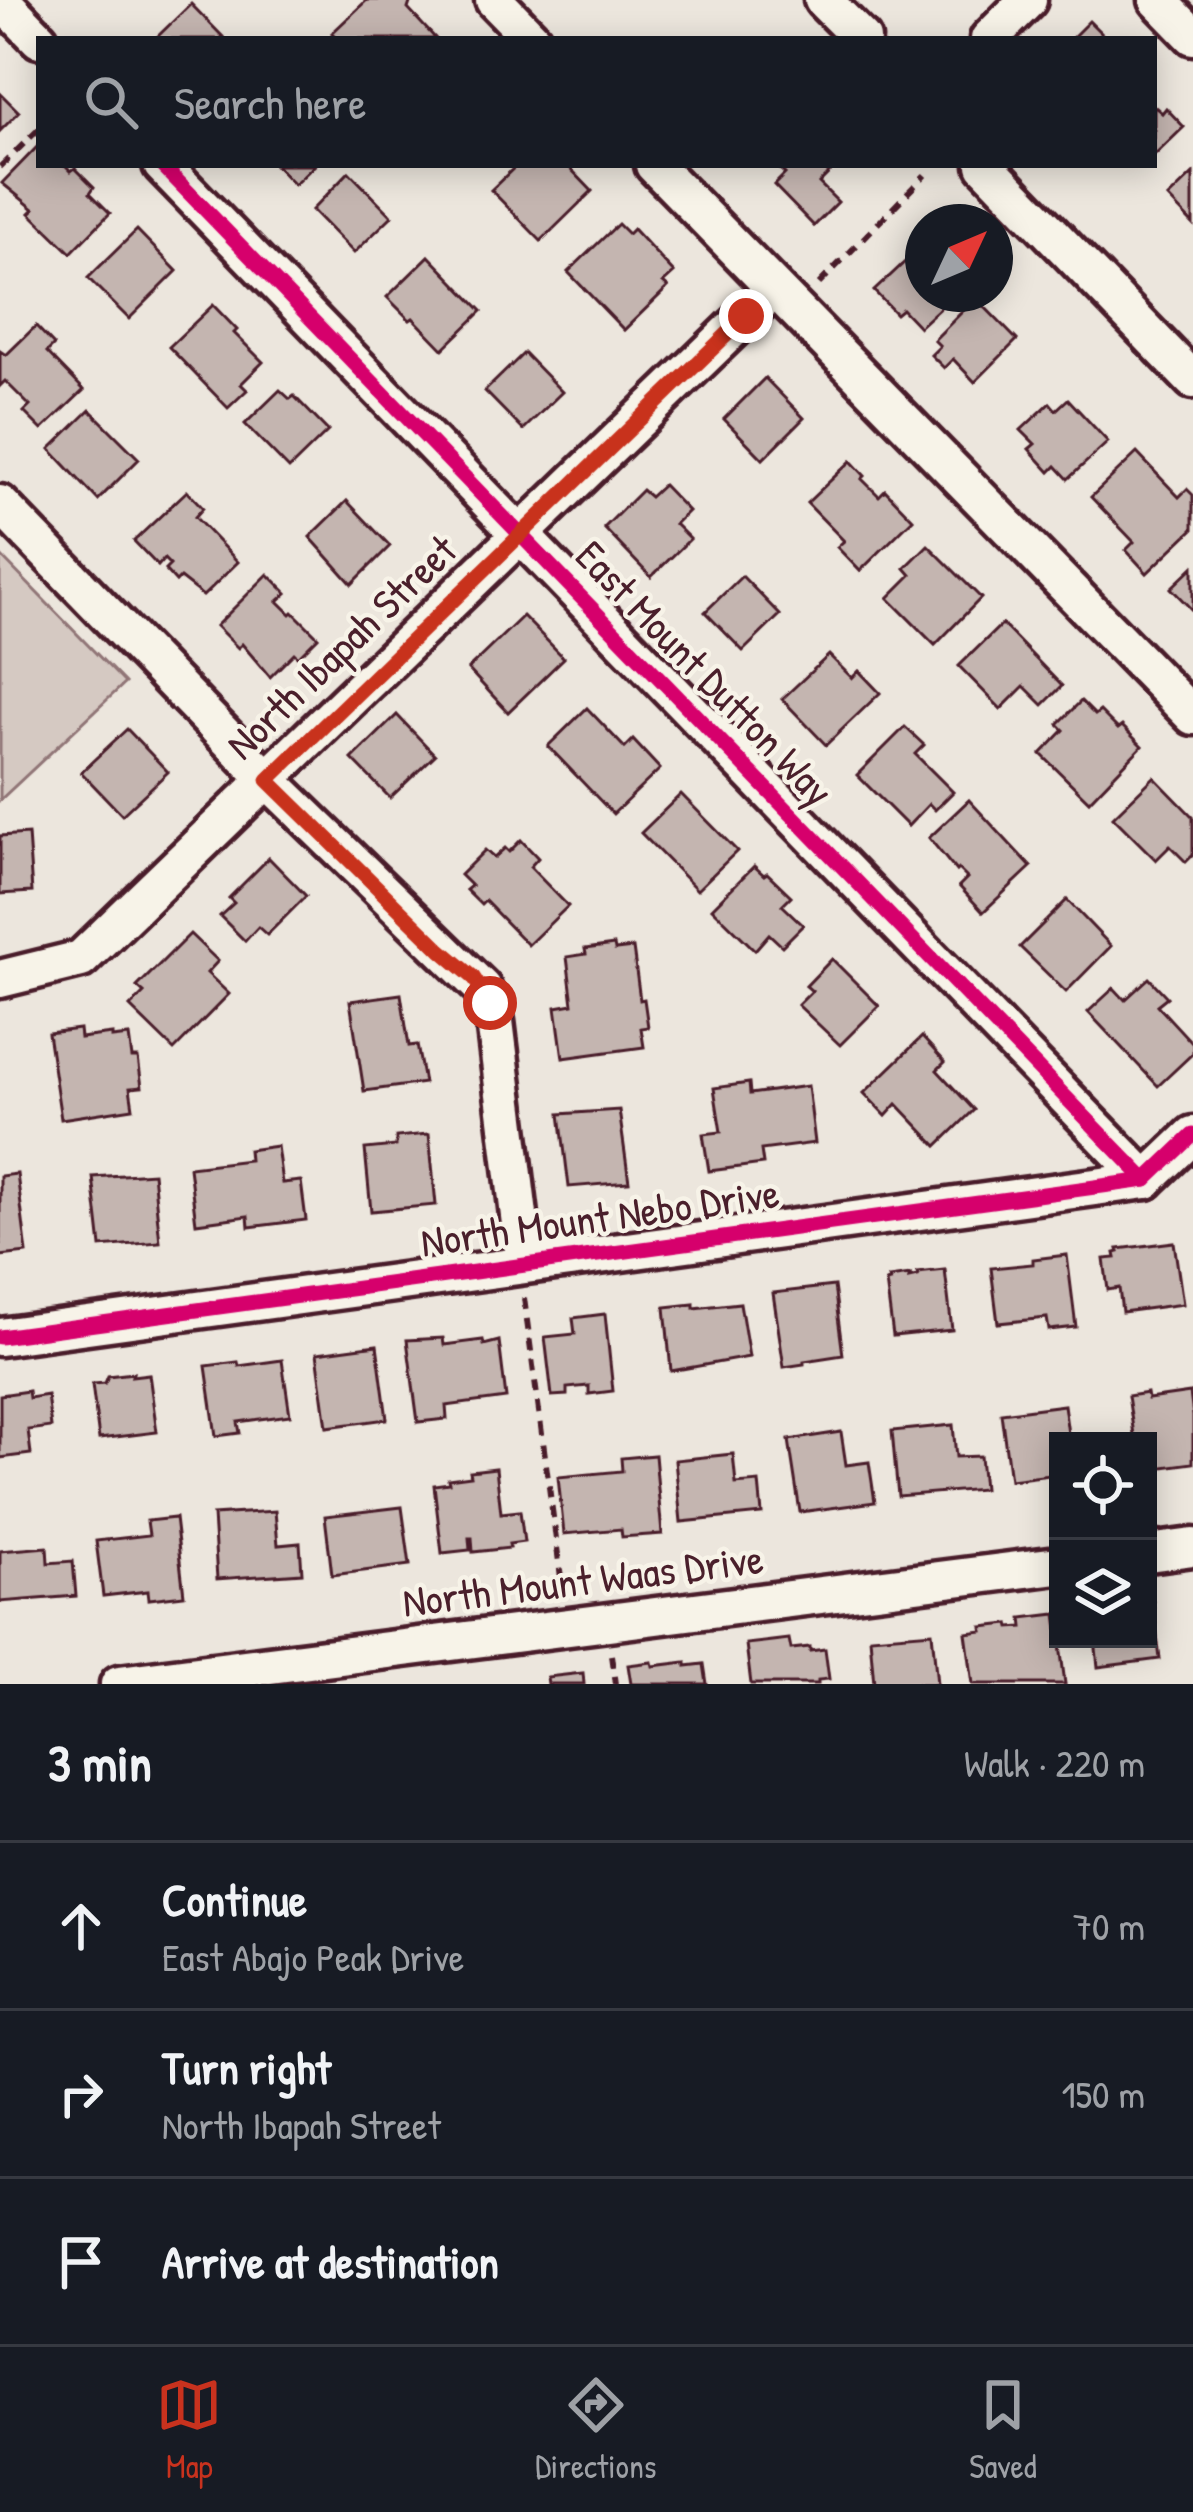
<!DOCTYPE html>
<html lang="en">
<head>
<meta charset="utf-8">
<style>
	:root { --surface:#171b24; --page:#242831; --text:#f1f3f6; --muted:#9ea1a6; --line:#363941; --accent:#c8321e }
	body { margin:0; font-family:"Patrick Hand",sans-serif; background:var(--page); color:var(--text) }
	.controls { position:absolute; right:36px; bottom:36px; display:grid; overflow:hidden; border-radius:0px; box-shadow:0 6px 30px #0003 }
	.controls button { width:108px; height:108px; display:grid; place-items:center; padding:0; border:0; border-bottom:3px solid var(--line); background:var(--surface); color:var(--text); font:60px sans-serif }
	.compass { position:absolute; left:905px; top:204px; width:108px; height:108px; border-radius:50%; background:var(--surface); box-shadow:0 6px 30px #0003; rotate:46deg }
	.stop { position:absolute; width:36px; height:36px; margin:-27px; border:9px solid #c8321e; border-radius:50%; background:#fff }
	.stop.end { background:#c8321e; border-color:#fff; box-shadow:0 3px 12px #0008 }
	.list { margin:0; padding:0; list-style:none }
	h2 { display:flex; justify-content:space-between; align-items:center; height:156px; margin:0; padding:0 48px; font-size:51px }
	h2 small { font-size:39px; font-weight:400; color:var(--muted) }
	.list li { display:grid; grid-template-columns:78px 1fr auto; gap:36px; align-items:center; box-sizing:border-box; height:168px; padding:0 48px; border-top:3px solid var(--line) }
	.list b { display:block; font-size:45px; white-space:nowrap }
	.list p { margin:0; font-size:39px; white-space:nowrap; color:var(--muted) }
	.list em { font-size:39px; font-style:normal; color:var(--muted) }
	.icon { flex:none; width:66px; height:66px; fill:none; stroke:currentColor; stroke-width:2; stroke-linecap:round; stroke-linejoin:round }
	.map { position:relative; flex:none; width:1193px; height:1684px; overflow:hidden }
	.search { position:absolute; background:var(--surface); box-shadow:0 6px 30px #0003; left:36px; right:36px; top:36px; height:132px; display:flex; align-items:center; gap:30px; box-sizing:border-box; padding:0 42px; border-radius:0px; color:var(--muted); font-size:45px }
	.sheet { height:660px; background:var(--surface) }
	nav { display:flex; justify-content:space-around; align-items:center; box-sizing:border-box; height:168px; border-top:3px solid var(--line); background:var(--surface); font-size:33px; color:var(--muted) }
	nav a { display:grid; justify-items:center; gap:6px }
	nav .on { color:var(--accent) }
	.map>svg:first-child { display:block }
	.green { fill:#d5c9c2; stroke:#907476; stroke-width:3 }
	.building { fill:#c4b5b0; stroke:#4a1f2b; stroke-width:3 }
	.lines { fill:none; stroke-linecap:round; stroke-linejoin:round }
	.minor-casing { stroke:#4a1f2b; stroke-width:45 }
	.path { stroke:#4a1f2b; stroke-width:6; stroke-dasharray:12 9; stroke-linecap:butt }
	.minor { stroke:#f7f3e8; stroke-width:36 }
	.cycleway-casing { stroke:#f7f3e8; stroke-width:22 }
	.cycleway { stroke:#d6006c; stroke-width:15 }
	.route { stroke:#c8321e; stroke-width:15 }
	.labels { text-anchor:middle; stroke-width:9; stroke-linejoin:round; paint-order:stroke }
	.street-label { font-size:42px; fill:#4a1f2b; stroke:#f7f3e8 }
</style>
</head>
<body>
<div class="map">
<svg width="1193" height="1684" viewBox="0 0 1193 1684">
	<rect width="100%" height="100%" fill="#ece6dd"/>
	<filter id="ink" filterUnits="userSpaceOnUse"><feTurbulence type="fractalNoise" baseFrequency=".00833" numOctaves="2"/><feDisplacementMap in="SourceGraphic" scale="24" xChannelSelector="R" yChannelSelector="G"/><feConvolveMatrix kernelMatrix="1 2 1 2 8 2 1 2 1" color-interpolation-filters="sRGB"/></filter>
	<g filter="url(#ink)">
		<!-- green -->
		<polygon class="green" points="0,555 125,683 0,800"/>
		<!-- building -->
		<g class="building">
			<polygon points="367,0 407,0 410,3 408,9 436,39 338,39 332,33"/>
			<polygon points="191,4 225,39 155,39"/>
			<polygon points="1089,21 1103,35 1099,39 1071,39"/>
			<polygon points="0,93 19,112 0,131"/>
			<polygon points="1154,106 1162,113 1166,108 1184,127 1154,156"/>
			<polygon points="39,145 39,165 65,165 71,171 75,168 94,187 90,193 110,213 71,253 30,213 34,209 2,183"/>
			<polygon points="275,165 315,165 294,185"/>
			<polygon points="517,165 558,167 567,165 592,191 541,241 491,190"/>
			<polygon points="776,165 837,165 819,183 838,202 814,226 774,185 785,174"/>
			<polygon points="349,172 392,216 354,253 312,210"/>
			<polygon points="1193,174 1193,224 1168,198"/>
			<polygon points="618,224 628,234 633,229 674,273 663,283 668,287 624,330 568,272"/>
			<polygon points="137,230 177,271 129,319 88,278"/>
			<polygon points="923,245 923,294 955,294 919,327 902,309 896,314 874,291"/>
			<polygon points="429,256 482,311 443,349 413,318 410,320 387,297"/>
			<polygon points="976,298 1017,340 975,382 953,359 944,368 931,355 940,346 934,340"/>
			<polygon points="213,305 237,330 234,333 263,362 241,384 247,390 228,408 169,347"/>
			<polygon points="36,326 54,345 47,352 84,390 42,430 24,412 30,406 5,381 0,386 0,351 6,355"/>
			<polygon points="524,353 562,392 523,430 485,391"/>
			<polygon points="765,378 804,418 763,459 724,419"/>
			<polygon points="280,390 290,399 294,396 328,431 289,469 245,424"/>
			<polygon points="1068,399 1108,442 1068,479 1056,466 1050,472 1029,449 1035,444 1021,430 1050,403 1056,410"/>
			<polygon points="90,410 139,459 98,500 50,449"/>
			<polygon points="1137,453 1179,497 1187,489 1193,495 1193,529 1147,573 1126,550 1134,542 1091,497"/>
			<polygon points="851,461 865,476 862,479 879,496 885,490 913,519 860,571 837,547 844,541 807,503"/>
			<polygon points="663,485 688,511 675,524 690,539 651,577 604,528 642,490 650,497"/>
			<polygon points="187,491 203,508 195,517 238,562 203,596 180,578 176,582 165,570 170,565 164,559 158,566 134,541"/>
			<polygon points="347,501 390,546 352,584 310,537"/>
			<polygon points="928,545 981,598 935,645 888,598 911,575 905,568"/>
			<polygon points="1193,567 1193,611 1171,588"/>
			<polygon points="268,574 287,593 278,601 291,614 293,612 318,637 298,657 294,653 270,677 242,644 238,648 216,626"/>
			<polygon points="742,576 780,615 743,651 705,612"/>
			<polygon points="523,616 564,658 508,712 468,669"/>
			<polygon points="1002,624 1062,686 1043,705 1024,686 1001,709 959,666"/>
			<polygon points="829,655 852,678 859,671 880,693 826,745 782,699"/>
			<polygon points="1081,701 1095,715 1100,711 1118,729 1122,726 1142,746 1089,801 1041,754 1064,730 1058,724"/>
			<polygon points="587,708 625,748 633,740 660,769 613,814 548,746"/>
			<polygon points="397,715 435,755 390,798 352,759"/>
			<polygon points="905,727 924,745 915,754 953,792 935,810 929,804 908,826 857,775"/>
			<polygon points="127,729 168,772 122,815 81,772"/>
			<polygon points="1154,777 1193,817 1193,855 1186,862 1170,846 1156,860 1113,817"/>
			<polygon points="681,794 737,851 697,890 641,833"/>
			<polygon points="969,800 1031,867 983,912 959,886 967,878 958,869 956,871 929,838"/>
			<polygon points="28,834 32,892 0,894 0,836"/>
			<polygon points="521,840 538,858 530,867 568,906 528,945 485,901 481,905 466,890 471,886 460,875 485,850 494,858 505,848 509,852"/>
			<polygon points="269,858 306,896 267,935 258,927 245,941 220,916 234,903 229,898"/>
			<polygon points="754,866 764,875 767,873 791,896 782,905 803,925 782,946 769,934 755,950 712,908"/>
			<polygon points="1067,900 1111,946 1066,992 1020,947"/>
			<polygon points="190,934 218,961 207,973 229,994 174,1050 130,1007 144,993 137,987"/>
			<polygon points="614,945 615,950 633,948 640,1000 644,999 648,1027 641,1028 644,1047 563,1058 556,1007 573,1004 567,957 586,954 585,949"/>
			<polygon points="832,959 879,1006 840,1045 798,1005 812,991 806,986"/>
			<polygon points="1149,978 1167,997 1157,1005 1193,1044 1193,1053 1158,1086 1088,1012 1114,988 1125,1000"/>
			<polygon points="401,994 409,1046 417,1045 424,1083 364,1091 350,1001"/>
			<polygon points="79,1029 80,1038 112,1034 112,1038 129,1036 132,1058 138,1058 142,1087 130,1088 133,1108 61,1119 48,1033"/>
			<polygon points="922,1037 945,1062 937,1070 974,1110 937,1146 897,1104 886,1116 864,1093"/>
			<polygon points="749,1083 750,1094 808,1086 815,1143 761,1150 763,1164 709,1171 703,1134 721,1132 714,1088"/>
			<polygon points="619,1110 629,1182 569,1187 560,1114"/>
			<polygon points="429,1134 436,1205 371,1211 365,1149 396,1146 396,1137"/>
			<polygon points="277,1146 282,1183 301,1181 306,1220 249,1227 248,1216 196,1223 189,1167 249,1160 248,1150"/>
			<polygon points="153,1173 160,1242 101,1247 93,1177"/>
			<polygon points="17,1174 27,1253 0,1256 0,1176"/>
			<polygon points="1174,1242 1183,1304 1122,1312 1119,1288 1108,1290 1104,1259 1116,1258 1115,1253 1119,1252 1118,1249"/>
			<polygon points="1067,1255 1076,1327 1049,1330 1047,1318 998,1323 991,1268 1033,1264 1033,1259"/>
			<polygon points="945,1270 952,1330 893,1336 886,1282 890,1281 889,1278 910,1275 909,1278 918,1276 917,1273"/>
			<polygon points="834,1286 843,1355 804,1361 804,1364 784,1367 773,1293"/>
			<polygon points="740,1303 749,1357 671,1371 665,1307 694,1304 694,1308"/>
			<polygon points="605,1314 613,1391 589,1394 589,1386 567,1388 567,1395 552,1396 545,1337 575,1334 573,1318"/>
			<polygon points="443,1338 444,1345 483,1340 484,1345 499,1341 506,1398 446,1406 447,1419 418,1422 407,1340"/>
			<polygon points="377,1345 387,1419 327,1427 317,1353"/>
			<polygon points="282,1360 290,1415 238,1422 240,1433 216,1436 206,1366 238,1362 239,1366"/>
			<polygon points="133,1373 132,1376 149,1374 157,1432 99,1439 92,1384 105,1383 108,1376"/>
			<polygon points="28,1391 29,1398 47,1395 51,1427 28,1430 31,1454 0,1458 0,1395"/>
			<polygon points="1147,1393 1148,1399 1190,1393 1193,1416 1193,1463 1148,1469 1148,1441 1135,1441 1128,1396"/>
			<polygon points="1064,1405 1069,1441 1058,1441 1058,1474 1010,1480 1001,1413"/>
			<polygon points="953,1425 956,1457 980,1456 983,1489 898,1496 892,1431"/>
			<polygon points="841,1432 846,1465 869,1462 875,1502 800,1512 789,1440"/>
			<polygon points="733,1454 736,1484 759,1482 762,1514 681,1522 675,1460"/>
			<polygon points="655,1455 662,1534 622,1537 621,1529 564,1534 558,1477 622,1471 621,1458"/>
			<polygon points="496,1468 501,1513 520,1511 524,1542 509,1544 510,1548 473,1552 472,1538 469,1538 470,1550 442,1553 434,1485 449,1483 448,1479 471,1476 470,1471"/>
			<polygon points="402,1507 410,1565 332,1575 325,1516"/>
			<polygon points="275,1511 278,1545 300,1543 302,1573 217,1579 213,1515"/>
			<polygon points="175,1518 184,1595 149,1599 148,1591 103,1596 96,1541 149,1535 147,1521"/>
			<polygon points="47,1547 48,1563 73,1561 76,1596 0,1602 0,1551"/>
			<polygon points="1148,1602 1153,1602 1160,1659 1098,1667 1095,1639 1148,1639"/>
			<polygon points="1056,1614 1065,1684 973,1684 966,1633 983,1631 982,1627 1009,1624 1010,1628 1023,1627 1022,1618"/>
			<polygon points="932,1632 937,1684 874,1684 870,1637"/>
			<polygon points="789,1639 791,1649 810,1647 810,1651 825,1649 829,1679 818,1680 818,1684 751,1684 746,1644"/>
			<polygon points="652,1662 653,1666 686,1662 686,1666 704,1664 707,1684 631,1684 628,1665"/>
			<polygon points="583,1673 584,1684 548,1684 547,1677"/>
		</g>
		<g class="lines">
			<!-- minor casing -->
			<g class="minor-casing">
				<g id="minor">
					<polyline points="1,0 39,39"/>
					<polyline points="494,0 532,39"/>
					<polyline points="823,0 862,39"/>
					<polyline points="1158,0 1193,36"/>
					<polyline points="989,39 1028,0"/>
					<polyline points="162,165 1146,1180"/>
					<polyline points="654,165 1193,716"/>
					<polyline points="985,165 1193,380"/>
					<polyline points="0,504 268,780 482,988 495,1021 525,1264"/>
					<polyline points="0,979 81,959 774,289"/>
					<polyline points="0,1337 1146,1180 1193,1135"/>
					<polyline points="1148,1553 1193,1547"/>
					<polyline points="119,1684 1058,1565"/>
				</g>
			</g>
			<!-- path -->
			<g class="path">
				<polyline points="0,167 39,129"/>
				<polyline points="819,284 925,175"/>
				<polyline points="524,1298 562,1585"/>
				<polyline points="611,1655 615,1684"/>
			</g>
			<!-- minor -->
			<use href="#minor" class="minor"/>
			<!-- cycleway casing -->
			<g class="cycleway-casing">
				<g id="cycleway">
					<polyline points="162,165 1146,1180"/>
					<polyline points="0,1337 1146,1180 1193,1135"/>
				</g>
			</g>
			<!-- cycleway -->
			<use href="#cycleway" class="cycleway"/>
		</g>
	</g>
	<g class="lines" filter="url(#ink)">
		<!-- route -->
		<polyline class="route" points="490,1003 473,977 441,950 268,780 746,316"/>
	</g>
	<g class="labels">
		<!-- street labels -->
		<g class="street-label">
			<text transform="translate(341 647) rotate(-44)" y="15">North Ibapah Street</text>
			<text transform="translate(705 673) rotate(46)" y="15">East Mount Dutton Way</text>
			<text transform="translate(600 1217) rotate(-8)" y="15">North Mount Nebo Drive</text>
			<text transform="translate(583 1580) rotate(-7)" y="15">North Mount Waas Drive</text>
		</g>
	</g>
</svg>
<div class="controls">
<button><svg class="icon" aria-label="locate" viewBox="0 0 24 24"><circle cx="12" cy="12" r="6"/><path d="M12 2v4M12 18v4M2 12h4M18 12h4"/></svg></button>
<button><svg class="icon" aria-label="layers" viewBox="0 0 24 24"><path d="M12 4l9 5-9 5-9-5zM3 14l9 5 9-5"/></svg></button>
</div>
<svg class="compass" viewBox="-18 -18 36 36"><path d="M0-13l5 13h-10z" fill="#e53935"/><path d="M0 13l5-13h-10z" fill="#9ea1a6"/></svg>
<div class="stop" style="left:490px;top:1003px"></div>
<div class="stop end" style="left:746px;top:316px"></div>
<div class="search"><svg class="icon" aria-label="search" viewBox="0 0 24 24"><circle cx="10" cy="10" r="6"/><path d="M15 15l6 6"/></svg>Search here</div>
</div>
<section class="sheet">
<h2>3 min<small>Walk · 220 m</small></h2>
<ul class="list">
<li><svg class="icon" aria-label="ahead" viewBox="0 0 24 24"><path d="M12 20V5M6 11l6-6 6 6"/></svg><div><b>Continue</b><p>East Abajo Peak Drive</p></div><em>70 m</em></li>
<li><svg class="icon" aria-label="right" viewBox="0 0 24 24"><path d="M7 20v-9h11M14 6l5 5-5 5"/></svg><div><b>Turn right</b><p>North Ibapah Street</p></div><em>150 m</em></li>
<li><svg class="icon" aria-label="arrive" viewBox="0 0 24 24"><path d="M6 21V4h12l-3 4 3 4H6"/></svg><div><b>Arrive at destination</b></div></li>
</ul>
</section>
<nav>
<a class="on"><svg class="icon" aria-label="map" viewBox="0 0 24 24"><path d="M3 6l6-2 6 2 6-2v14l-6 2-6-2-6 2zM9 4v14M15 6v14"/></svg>Map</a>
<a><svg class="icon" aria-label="directions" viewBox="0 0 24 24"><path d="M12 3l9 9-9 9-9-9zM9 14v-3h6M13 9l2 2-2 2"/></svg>Directions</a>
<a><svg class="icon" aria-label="saved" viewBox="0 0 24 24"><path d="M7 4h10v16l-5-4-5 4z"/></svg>Saved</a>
</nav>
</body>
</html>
